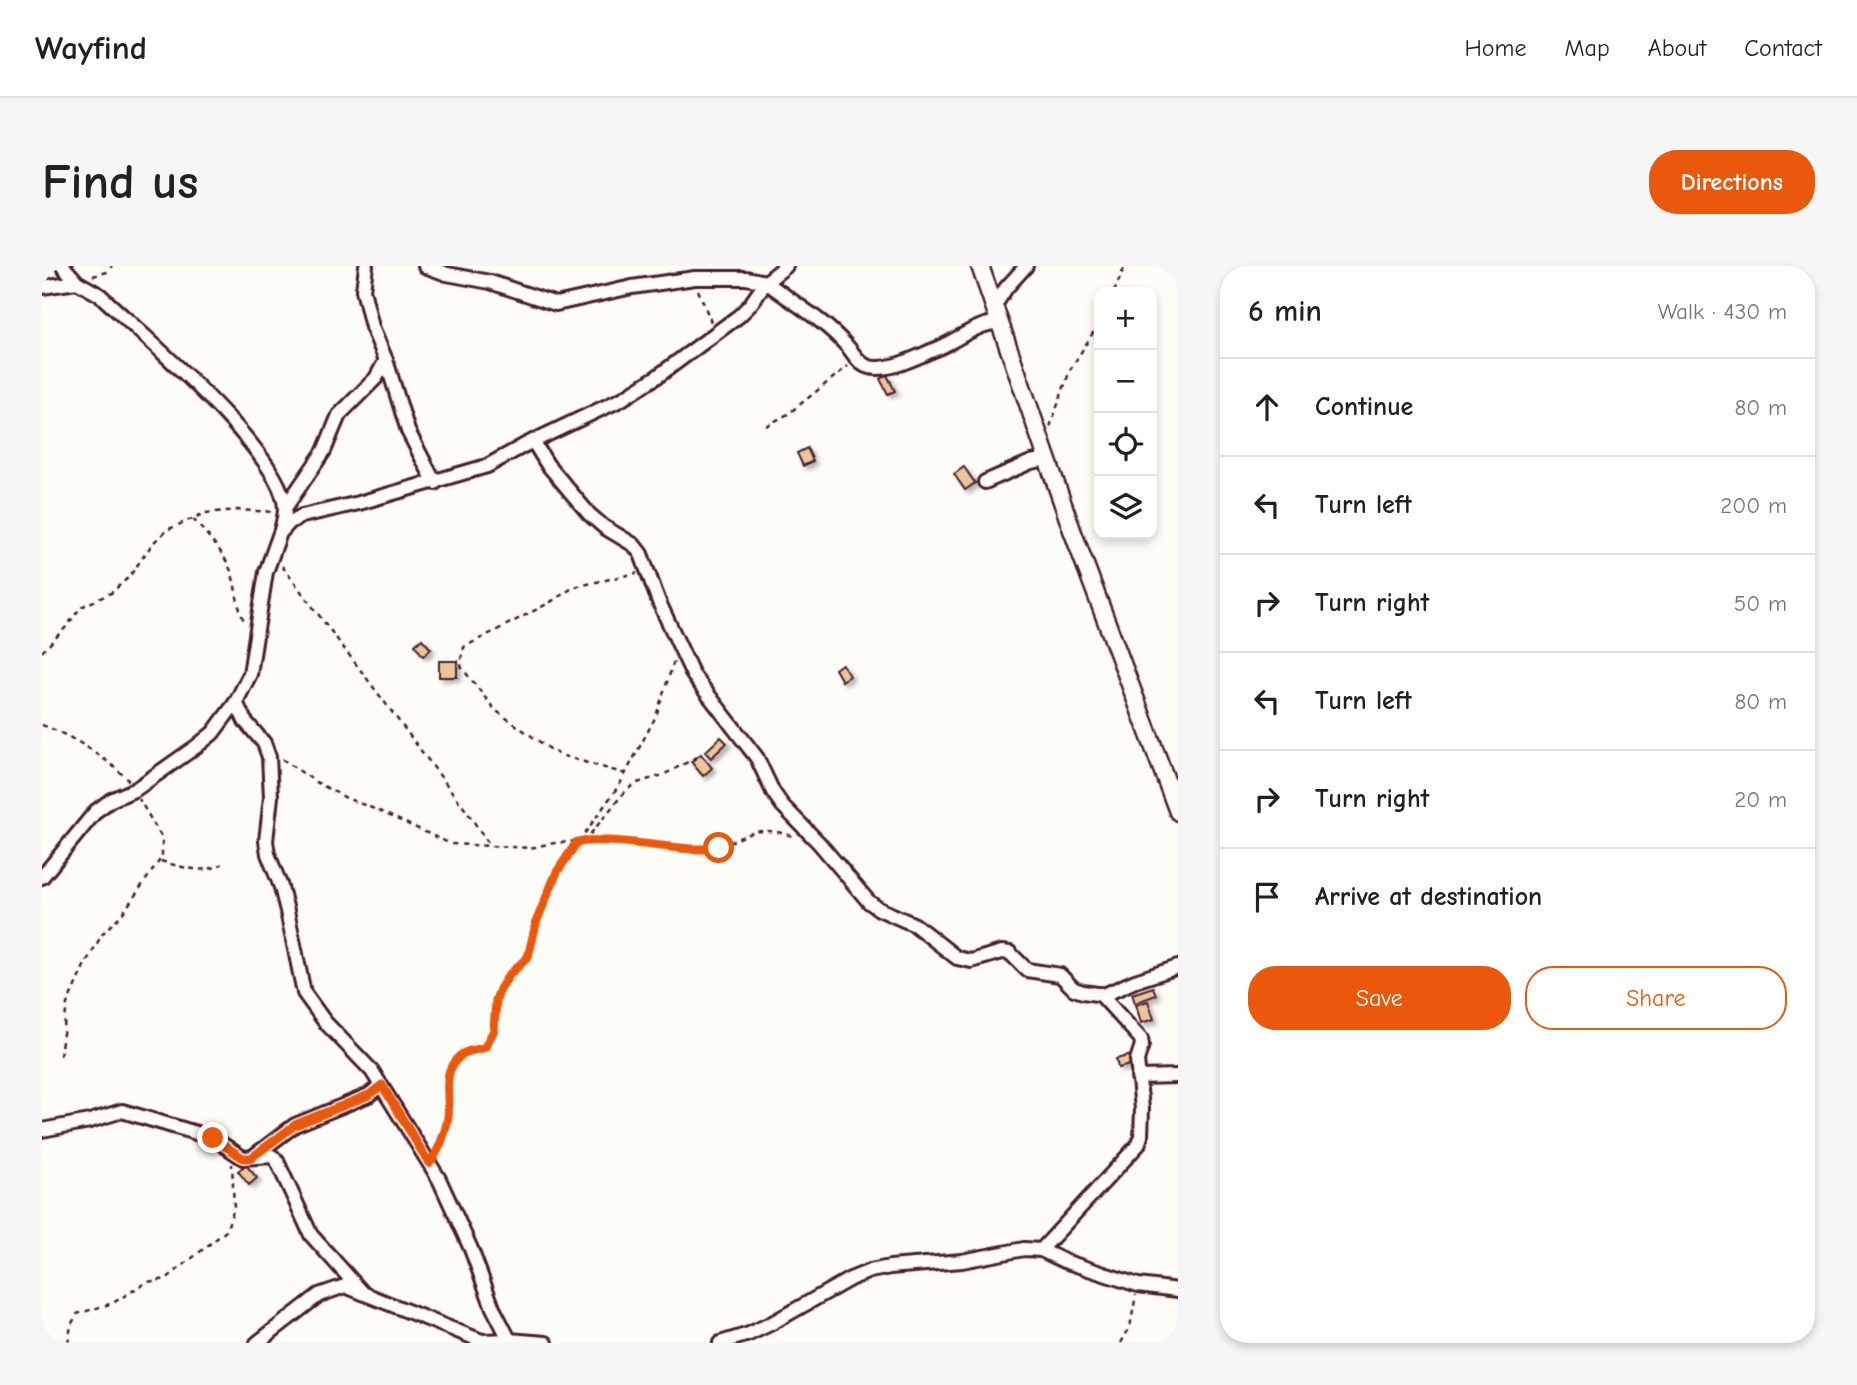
<!DOCTYPE html>
<html lang="en">
<head>
<meta charset="utf-8">
<style>
	:root { --surface:#fff; --page:#f6f6f6; --text:#202124; --muted:#757577; --line:#e0e0e0; --accent:#ea580c }
	body { margin:0; font-family:"Comic Neue",sans-serif; background:var(--page); color:var(--text) }
	.controls { position:absolute; right:21px; top:21px; display:grid; overflow:hidden; border-radius:14px; box-shadow:0 4px 10px #0003 }
	.controls button { width:63px; height:63px; display:grid; place-items:center; padding:0; border:0; border-bottom:2px solid var(--line); background:var(--surface); color:var(--text); font:35px sans-serif }
	.stop { position:absolute; width:21px; height:21px; margin:-16px; border:5px solid #ea580c; border-radius:50%; background:#fff }
	.stop.end { background:#ea580c; border-color:#fff; box-shadow:0 2px 7px #0008 }
	.list { margin:0; padding:0; list-style:none }
	h2 { display:flex; justify-content:space-between; align-items:center; height:91px; margin:0; padding:0 28px; font-size:30px }
	h2 small { font-size:23px; font-weight:400; color:var(--muted) }
	.list li { display:grid; grid-template-columns:46px 1fr auto; gap:21px; align-items:center; box-sizing:border-box; height:98px; padding:0 28px; border-top:2px solid var(--line) }
	.list b { display:block; font-size:26px; white-space:nowrap }
	.list em { font-size:23px; font-style:normal; color:var(--muted) }
	.actions { display:flex; gap:14px; padding:21px 28px }
	.actions a { flex:1; padding:16px 0; border:2px solid var(--accent); border-radius:28px; text-align:center; font-size:24px; color:var(--accent) }
	.actions .main { background:var(--accent); color:#fff }
	.icon { flex:none; width:38px; height:38px; fill:none; stroke:currentColor; stroke-width:2; stroke-linecap:round; stroke-linejoin:round }
	.map { position:relative; flex:none; width:1136px; height:1077px; overflow:hidden; border-radius:28px }
	header { display:flex; align-items:center; gap:42px; box-sizing:border-box; height:98px; padding:0 35px; background:var(--surface); border-bottom:2px solid var(--line) }
	header strong { font-size:33px }
	nav { display:flex; gap:38px; margin-inline-start:auto; font-size:24px }
	.intro { display:flex; align-items:center; justify-content:space-between; box-sizing:border-box; height:168px; padding:0 42px }
	h1 { margin:0; font-size:49px }
	.button { padding:18px 32px; border-radius:28px; background:var(--accent); color:#fff; font-size:24px; font-weight:700 }
	main { display:flex; gap:42px; padding:0 42px }
	aside { flex:1; background:var(--surface); border-radius:28px; box-shadow:0 4px 10px #0003 }
	.map>svg:first-child { display:block }
	.building { fill:#eac79b; stroke:#4a1f2b; stroke-width:2; filter:url(#shadow) }
	.lines { fill:none; stroke-linecap:round; stroke-linejoin:round }
	.minor-casing { stroke:#4a1f2b; stroke-width:18 }
	.tertiary-casing { stroke:#4a1f2b; stroke-width:21 }
	.path { stroke:#4a1f2b; stroke-width:2.5; stroke-dasharray:5 5; stroke-linecap:butt }
	.minor { stroke:#fdfcf7; stroke-width:12 }
	.tertiary { stroke:#fdfcf7; stroke-width:16 }
	.route { stroke:#ea580c; stroke-width:9 }
</style>
</head>
<body>
<header>
<strong>Wayfind</strong>
<nav><a>Home</a><a>Map</a><a>About</a><a>Contact</a></nav>
</header>
<div class="intro"><h1>Find us</h1><a class="button">Directions</a></div>
<main>
<div class="map">
<svg width="1136" height="1077" viewBox="0 0 1136 1077">
	<defs>
		<filter id="shadow"><feDropShadow dx="4" dy="4" stdDeviation="2" flood-color="#0004"/></filter>
	</defs>
	<rect width="100%" height="100%" fill="#fdfcf7"/>
	<filter id="ink" filterUnits="userSpaceOnUse"><feTurbulence type="fractalNoise" baseFrequency=".0143" numOctaves="2"/><feDisplacementMap in="SourceGraphic" scale="14" xChannelSelector="R" yChannelSelector="G"/><feConvolveMatrix kernelMatrix="1 2 1 2 8 2 1 2 1" color-interpolation-filters="sRGB"/></filter>
	<g filter="url(#ink)">
		<!-- building -->
		<g class="building">
			<polygon points="845,109 853,125 846,128 838,113"/>
			<polygon points="765,182 771,195 761,200 755,187"/>
			<polygon points="922,201 933,217 923,224 912,208"/>
			<polygon points="380,373 389,383 381,390 373,379"/>
			<rect x="397" y="395" width="18" height="16"/>
			<polygon points="800,398 808,410 800,415 793,403"/>
			<polygon points="679,471 685,477 669,492 663,486"/>
			<polygon points="659,488 670,502 661,510 649,496"/>
			<polygon points="1111,721 1114,729 1093,737 1090,728"/>
			<polygon points="1106,735 1112,753 1099,757 1094,739"/>
			<polygon points="1090,789 1092,798 1076,802 1074,793"/>
			<polygon points="204,899 215,912 207,919 196,905"/>
		</g>
		<g class="lines">
			<!-- minor casing -->
			<g class="minor-casing">
				<g id="minor">
					<path d="M21 0 35 16 58 29C101 70 240 186 243 242 243 249 241 257 239 264"/>
					<polyline points="324,0 321,24 330,61 344,94 366,165 393,217"/>
					<path d="M383 0 405 8 448 16 514 38 590 21 653 12H704L724 16C750 36 782 54 804 79 812 87 816 98 827 101 848 106 876 90 894 83 916 74 933 58 958 56"/>
					<polyline points="0,21 35,16"/>
					<polyline points="952,41 964,22 984,0"/>
					<polyline points="491,175 505,198 547,248 562,261 592,279 599,288 617,336 651,409 715,492 731,526 740,539 777,577 827,636 837,643 873,659 915,692 929,695 960,686 968,687 985,704 1018,709 1032,723 1041,726 1062,729 1093,715 1136,701"/>
					<polyline points="943,216 989,196 1005,193"/>
					<polyline points="243,242 282,185 297,149 334,112 344,94"/>
					<polyline points="194,436 203,455 222,477 227,491 229,531 224,575 226,588 239,621 245,645 262,727 283,756 330,805 397,913 429,983 451,1042 469,1077"/>
					<polyline points="0,611 54,545 69,534 94,523 155,480 171,467 194,436 208,408 224,306 238,267 248,256 260,250 317,237 445,200 483,179 580,133 616,110 697,50 708,39 724,16 744,0"/>
					<polyline points="1096,811 1136,810"/>
					<polyline points="0,864 48,855 80,845 171,872 201,892 230,890 235,895 269,969 321,1027"/>
					<polyline points="213,889 253,859 327,829 339,819"/>
					<polyline points="999,984 1096,879 1099,870 1100,843 1095,794 1100,779 1099,773 1058,728"/>
					<polyline points="215,1077 277,1029 303,1020 440,1075 467,1074 504,1077"/>
					<polyline points="678,1077 707,1068 730,1057 808,1013 828,1005 848,1001 920,995 982,983 999,984 1022,995 1096,1019 1136,1024"/>
				</g>
			</g>
			<!-- tertiary casing -->
			<g class="tertiary-casing">
				<polyline id="tertiary" points="938,0 1030,264 1136,546"/>
			</g>
			<!-- path -->
			<g class="path">
				<polyline points="51,10 65,6 70,0"/>
				<polyline points="656,24 669,56"/>
				<polyline points="1072,26 1083,0"/>
				<polyline points="724,160 746,148 806,100"/>
				<polyline points="1008,161 1028,104 1057,57"/>
				<path d="M151 253C165 269 183 287 190 308 195 325 195 341 203 357"/>
				<polyline points="240,300 423,543 449,581"/>
				<polyline points="0,386 25,360 39,341 69,327 87,311 111,277 125,264 163,247 196,244 232,246"/>
				<path d="M0 459C32 471 64 491 87 515"/>
				<path d="M240 493 274 516 304 532 335 544 409 578 489 582C547 566 607 582 665 583 686 581 704 564 725 565 735 565 744 568 753 571"/>
				<polyline points="584,508 518,489 505,481 453,444 420,402 418,397 422,381 507,337 532,321 595,307"/>
				<polyline points="542,576 580,529 592,518 621,509 659,489"/>
				<path d="M119 595C139 601 161 609 180 598"/>
				<polyline points="18,790 25,738 43,698 61,667 80,648 120,591 120,572 97,533"/>
				<polyline points="394,886 401,871 406,850 406,807 418,789 443,781 452,764 454,734 467,709 486,691 495,655 515,606 578,518 614,450 632,395"/>
				<polyline points="26,1077 29,1059 35,1048 71,1037 105,1016 124,1013 184,965 192,942 190,898"/>
				<polyline points="1079,1077 1088,1061 1094,1029"/>
			</g>
			<!-- minor -->
			<use href="#minor" class="minor"/>
			<!-- tertiary -->
			<use href="#tertiary" class="tertiary"/>
		</g>
	</g>
	<g class="lines" filter="url(#ink)">
		<!-- route -->
		<path class="route" d="M171 872 201 892H209L253 859 327 829 340 819 387 897C397 886 403 867 406 852 409 830 398 807 418 790 425 783 435 785 443 781L452 764 454 734 458 723 467 709 486 691 495 654 515 606 535 576C583 570 630 587 677 582"/>
	</g>
</svg>
<div class="controls">
<button>+</button>
<button>−</button>
<button><svg class="icon" aria-label="locate" viewBox="0 0 24 24"><circle cx="12" cy="12" r="6"/><path d="M12 2v4M12 18v4M2 12h4M18 12h4"/></svg></button>
<button><svg class="icon" aria-label="layers" viewBox="0 0 24 24"><path d="M12 4l9 5-9 5-9-5zM3 14l9 5 9-5"/></svg></button>
</div>
<div class="stop" style="left:677px;top:582px"></div>
<div class="stop end" style="left:171px;top:872px"></div>
</div>
<aside>
<h2>6 min<small>Walk · 430 m</small></h2>
<ul class="list">
<li><svg class="icon" aria-label="ahead" viewBox="0 0 24 24"><path d="M12 20V5M6 11l6-6 6 6"/></svg><div><b>Continue</b></div><em>80 m</em></li>
<li><svg class="icon" aria-label="left" viewBox="0 0 24 24"><path d="M17 20v-9H6M10 6l-5 5 5 5"/></svg><div><b>Turn left</b></div><em>200 m</em></li>
<li><svg class="icon" aria-label="right" viewBox="0 0 24 24"><path d="M7 20v-9h11M14 6l5 5-5 5"/></svg><div><b>Turn right</b></div><em>50 m</em></li>
<li><svg class="icon" aria-label="left" viewBox="0 0 24 24"><path d="M17 20v-9H6M10 6l-5 5 5 5"/></svg><div><b>Turn left</b></div><em>80 m</em></li>
<li><svg class="icon" aria-label="right" viewBox="0 0 24 24"><path d="M7 20v-9h11M14 6l5 5-5 5"/></svg><div><b>Turn right</b></div><em>20 m</em></li>
<li><svg class="icon" aria-label="arrive" viewBox="0 0 24 24"><path d="M6 21V4h12l-3 4 3 4H6"/></svg><div><b>Arrive at destination</b></div></li>
</ul>
<div class="actions"><a class="main">Save</a><a>Share</a></div>
</aside>
</main>
</body>
</html>
